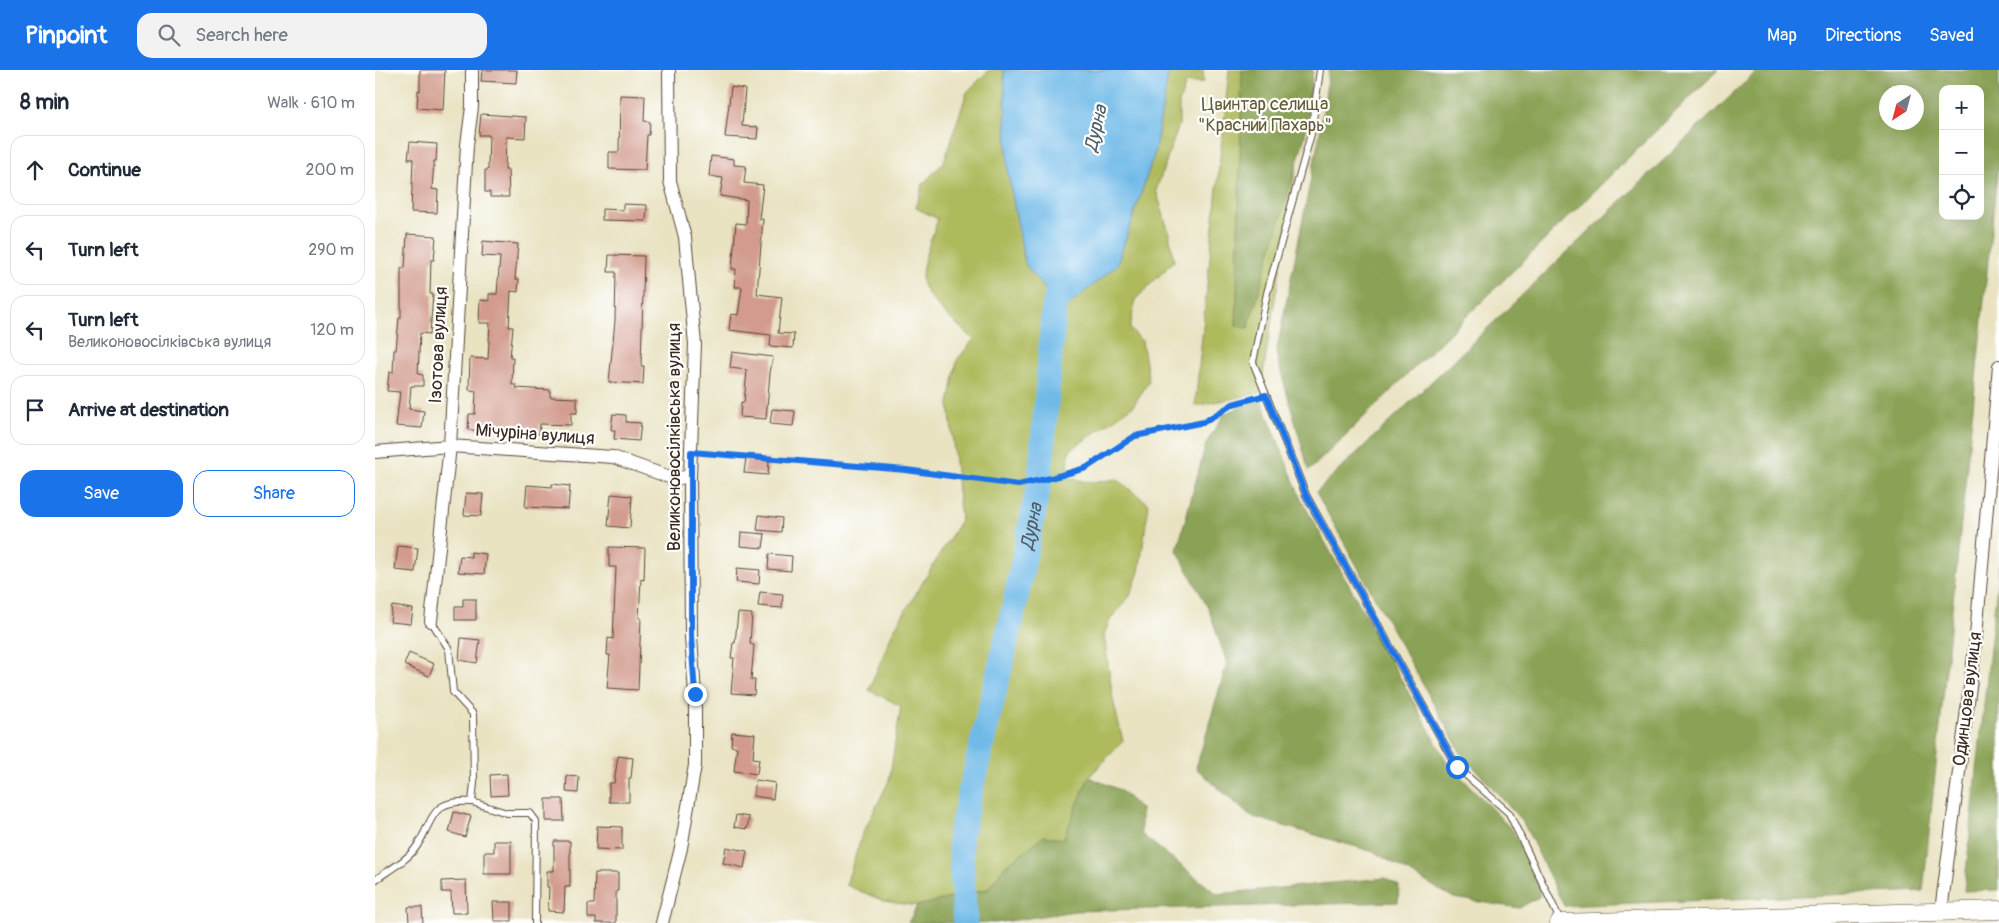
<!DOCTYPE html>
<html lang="en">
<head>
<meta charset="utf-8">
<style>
	:root { --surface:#fff; --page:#f2f2f3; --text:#1f2937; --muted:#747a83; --line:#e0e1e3; --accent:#1a73e8 }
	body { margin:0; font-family:Pangolin,sans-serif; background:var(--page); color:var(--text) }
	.controls { position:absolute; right:15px; top:15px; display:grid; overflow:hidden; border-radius:10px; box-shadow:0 5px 20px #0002 }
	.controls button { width:45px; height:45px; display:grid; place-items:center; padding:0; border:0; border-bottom:1px solid var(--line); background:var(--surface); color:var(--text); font:25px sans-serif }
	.compass { position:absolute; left:1504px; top:15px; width:45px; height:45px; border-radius:50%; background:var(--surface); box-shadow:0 5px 20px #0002; rotate:216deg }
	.stop { position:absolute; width:15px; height:15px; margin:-11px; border:4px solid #1a73e8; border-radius:50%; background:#fff }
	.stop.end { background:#1a73e8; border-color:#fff; box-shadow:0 1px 5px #0008 }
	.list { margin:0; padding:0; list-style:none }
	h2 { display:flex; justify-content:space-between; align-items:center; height:65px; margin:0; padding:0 20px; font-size:21px }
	h2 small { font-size:16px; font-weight:400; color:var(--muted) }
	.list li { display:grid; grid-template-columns:32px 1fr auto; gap:15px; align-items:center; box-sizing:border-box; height:70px; margin:0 10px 10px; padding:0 10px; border:1px solid var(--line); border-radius:15px }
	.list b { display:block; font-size:19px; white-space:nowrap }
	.list p { margin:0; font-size:16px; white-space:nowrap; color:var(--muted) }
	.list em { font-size:16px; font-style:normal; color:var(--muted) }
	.actions { display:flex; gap:10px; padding:15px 20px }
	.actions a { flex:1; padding:11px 0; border:1px solid var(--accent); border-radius:15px; text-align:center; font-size:18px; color:var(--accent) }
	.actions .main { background:var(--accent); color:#fff }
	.icon { flex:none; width:28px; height:28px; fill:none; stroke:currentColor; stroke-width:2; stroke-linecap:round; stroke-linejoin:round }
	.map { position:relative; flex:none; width:1624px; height:853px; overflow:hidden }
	header { display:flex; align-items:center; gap:30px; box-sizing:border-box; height:70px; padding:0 25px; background:var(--accent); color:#fff }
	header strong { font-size:24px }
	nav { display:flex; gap:28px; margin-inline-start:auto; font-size:18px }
	.search { width:350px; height:45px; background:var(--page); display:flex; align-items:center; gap:12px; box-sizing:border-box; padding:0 18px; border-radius:15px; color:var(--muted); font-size:19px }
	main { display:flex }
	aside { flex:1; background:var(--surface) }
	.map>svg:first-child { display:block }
	.green { fill:#aeba5c; stroke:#74723d }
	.forest { fill:#8aa254; stroke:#626639; fill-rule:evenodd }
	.water { fill:#6fbae8; stroke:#557283 }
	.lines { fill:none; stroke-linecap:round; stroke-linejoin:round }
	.river { stroke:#6fbae8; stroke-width:25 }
	.building { fill:#d29b8d }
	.service-casing { stroke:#554637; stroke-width:8 }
	.minor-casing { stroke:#554637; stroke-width:14 }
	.secondary-casing { stroke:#554637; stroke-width:19 }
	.path { stroke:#554637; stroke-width:2.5; stroke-dasharray:1 4; stroke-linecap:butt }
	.service { stroke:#fff; stroke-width:6 }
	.minor { stroke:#fff; stroke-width:12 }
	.secondary { stroke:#fff; stroke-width:18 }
	.route { stroke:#1a73e8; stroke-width:6 }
	.labels { text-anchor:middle; stroke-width:4.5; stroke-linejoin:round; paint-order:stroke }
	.park-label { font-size:18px; fill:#635c34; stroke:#fff }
	.street-label { font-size:18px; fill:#3b2a1e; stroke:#fff }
	.water-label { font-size:19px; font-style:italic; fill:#4d5c65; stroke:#fff }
</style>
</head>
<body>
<header>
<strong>Pinpoint</strong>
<div class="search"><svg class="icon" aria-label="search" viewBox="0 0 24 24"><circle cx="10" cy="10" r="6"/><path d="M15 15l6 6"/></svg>Search here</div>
<nav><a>Map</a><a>Directions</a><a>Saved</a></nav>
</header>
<main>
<aside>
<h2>8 min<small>Walk · 610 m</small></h2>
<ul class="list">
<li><svg class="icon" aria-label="ahead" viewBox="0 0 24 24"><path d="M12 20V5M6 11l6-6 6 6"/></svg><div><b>Continue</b></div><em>200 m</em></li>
<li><svg class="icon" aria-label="left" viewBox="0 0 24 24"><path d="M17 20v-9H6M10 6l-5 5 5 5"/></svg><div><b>Turn left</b></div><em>290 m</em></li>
<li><svg class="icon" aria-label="left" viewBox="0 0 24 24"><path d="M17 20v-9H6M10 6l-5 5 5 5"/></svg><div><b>Turn left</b><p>Великоновосілківська вулиця</p></div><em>120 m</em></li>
<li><svg class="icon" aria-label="arrive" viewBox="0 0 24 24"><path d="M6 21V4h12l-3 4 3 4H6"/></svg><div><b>Arrive at destination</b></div></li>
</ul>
<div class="actions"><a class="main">Save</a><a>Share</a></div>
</aside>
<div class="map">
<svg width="1624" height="853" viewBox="0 0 1624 853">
	<rect width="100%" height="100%" fill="#fff"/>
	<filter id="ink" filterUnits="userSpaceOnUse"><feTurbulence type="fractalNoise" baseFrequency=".02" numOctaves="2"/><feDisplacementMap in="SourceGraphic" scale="10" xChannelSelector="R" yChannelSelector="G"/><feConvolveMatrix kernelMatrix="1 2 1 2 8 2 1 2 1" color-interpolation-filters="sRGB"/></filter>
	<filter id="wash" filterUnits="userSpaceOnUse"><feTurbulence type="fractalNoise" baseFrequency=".0096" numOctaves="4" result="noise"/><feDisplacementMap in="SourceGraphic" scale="20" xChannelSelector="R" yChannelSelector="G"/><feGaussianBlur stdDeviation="1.12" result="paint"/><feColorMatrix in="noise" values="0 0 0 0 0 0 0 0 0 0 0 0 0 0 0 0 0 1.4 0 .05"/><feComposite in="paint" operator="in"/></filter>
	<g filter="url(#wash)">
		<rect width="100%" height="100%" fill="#e9e3c2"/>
		<!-- green -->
		<g class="green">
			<path d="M614 0H828L829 12 811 13 804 33V55L781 120 794 163 799 191 760 230 755 259 767 271 774 311 758 336 694 381 693 408 717 413 741 409 774 434 764 502 755 526 736 548 729 564 738 630 748 671 714 707 688 770 631 795 613 819 542 836 509 831 471 815 487 765 514 711 526 636 494 620 518 561 586 450 574 334 582 290 599 269C586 258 547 227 547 209 547 189 557 168 563 149L541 138 548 114 569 92 592 22Z"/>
			<polygon points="854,0 937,0 885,323 820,336"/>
		</g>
		<!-- forest -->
		<g class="forest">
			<polygon points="867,0 938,0 930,66 873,258 861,256"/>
			<polygon points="954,0 1343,0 934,401 901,284 944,68"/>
			<path d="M1383 0H1624V85L1548 821 1189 836 1148 752 1086 683 941 422ZM1568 19H1605V146H1568ZM1512 22H1542V52H1512Z"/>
			<polygon points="886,329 926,429 1072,692 1138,761 1166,815 1164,827 1144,838 1079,828 999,782 875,746 821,698 852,593 834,540 802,480 831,374 849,344"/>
			<polygon points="1624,495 1624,820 1589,821"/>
			<polygon points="714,707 745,720 766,739 766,764 842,824 1010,808 1024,816 1023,832 700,841 621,853 533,853 542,836 613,819 631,795 669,766 688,769"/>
		</g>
		<!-- water -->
		<polygon class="water" points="629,0 794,0 779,85 742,195 687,241 650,194 633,104"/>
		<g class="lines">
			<!-- river -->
			<path class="river" id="s1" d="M590 853 585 766 638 543 665 410 679 238 688 198"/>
		</g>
		<g id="blocks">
			<!-- building -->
			<g class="building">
				<polygon points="45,0 70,0 68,40 42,38 43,20 45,21"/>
				<polygon points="107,0 142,0 141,13 106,11"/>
				<polygon points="356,17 370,19 367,56 383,57 382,69 350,67"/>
				<polygon points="245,25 270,26 269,51 275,52 274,65 272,65 270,100 234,99 234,82 244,82"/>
				<polygon points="106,44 151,47 150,68 131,67 130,100 133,100 134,127 115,127 115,122 110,122 110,100 113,100 114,65 104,65"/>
				<polygon points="35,72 62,74 61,91 59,91 57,119 63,120 62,143 36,142 38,89 33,89"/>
				<polygon points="336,86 359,89 359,95 371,96 369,113 388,115 384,149 388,149 382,224 407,227 403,263 419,264 418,278 395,276 396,265 354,260 356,244 363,245 367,217 360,217 361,199 357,199 361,153 371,154 372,130 345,126 348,108 334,106"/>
				<polygon points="248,134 272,135 271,151 227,150 227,139 248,140"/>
				<polygon points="32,164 61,166 59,190 56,190 55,224 58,224 55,264 45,263 43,304 48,305 48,316 36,316 34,339 49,341 47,358 21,356 25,322 12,321 14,302 18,303 19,280 21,280 24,248 26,248 26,198 30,198"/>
				<polygon points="108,171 143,174 140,209 144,209 143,222 136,221 134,257 138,257 135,287 138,287 137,315 142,315 141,318 175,320 175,327 202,328 202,343 196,343 196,355 165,354 164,364 149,362 93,360 94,344 100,344 101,321 94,320 95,288 113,289 115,253 104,253 105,230 114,231 114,224 122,224 125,187 107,186"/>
				<polygon points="234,185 269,186 266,296 269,296 268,314 234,312 240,251 241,202 233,202"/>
				<polygon points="357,282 398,287 395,303 391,349 365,347 366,332 369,333 372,300 355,298"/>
				<polygon points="397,339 420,341 418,356 395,354"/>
				<polygon points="238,344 251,345 251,352 266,353 264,371 239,369 240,360 236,360"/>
				<polygon points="371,388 394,390 393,405 369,403"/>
				<polygon points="177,414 195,416 193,439 150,437 152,415 177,417"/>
				<polygon points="91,423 108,424 106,446 89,445"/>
				<polygon points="236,424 257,426 255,458 233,456"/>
				<polygon points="384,445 407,448 406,462 382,460"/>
				<polygon points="366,462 390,464 388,478 365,476"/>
				<polygon points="23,476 43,478 40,502 20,500"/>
				<polygon points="234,477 270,478 269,510 266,509 264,548 266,548 263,620 232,618 235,585 232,585 233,568 238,569 241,497 234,497"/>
				<polygon points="96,482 111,484 109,504 83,502 85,486 96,487"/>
				<polygon points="394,484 417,486 416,501 393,499"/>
				<polygon points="362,498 385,500 384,514 361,512"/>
				<polygon points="385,522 408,524 407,538 383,536"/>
				<polygon points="88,529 101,529 101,550 80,550 80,536 88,536"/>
				<polygon points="17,536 38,539 36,554 15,552"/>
				<polygon points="363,543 377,544 375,574 379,575 376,610 380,610 379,625 356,623 359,588 356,588 358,573 360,573"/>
				<polygon points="86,568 105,570 102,593 84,590"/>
				<polygon points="34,583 59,594 54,606 29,595"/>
				<polygon points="357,662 380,664 378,688 384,689 382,704 359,701 362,677 356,676"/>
				<polygon points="243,686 258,688 256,708 254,708 254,732 234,732 234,713 239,713"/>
				<polygon points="132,704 133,725 116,726 115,705"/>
				<polygon points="192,706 204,707 203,723 191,722"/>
				<polygon points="381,710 400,713 398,729 378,726"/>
				<polygon points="171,729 188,729 189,751 171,751"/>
				<polygon points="79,742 96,746 90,767 74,762"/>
				<polygon points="361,745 374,747 372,759 359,757"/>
				<polygon points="222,756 247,757 247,780 221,779"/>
				<polygon points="119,771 136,771 136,804 109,804 109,782 119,782"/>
				<polygon points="179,771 195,771 195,817 190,817 189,842 173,841 174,817 172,817 172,801 179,801"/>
				<polygon points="351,777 372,781 369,798 348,793"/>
				<polygon points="220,803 243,803 243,821 241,821 241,853 221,853 221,848 213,848 213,834 219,834"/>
				<polygon points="91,810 92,843 77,843 76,822 67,822 67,811"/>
				<polygon points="118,832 137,832 137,851 119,851"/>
				<polygon points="33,837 47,837 48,853 34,853"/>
			</g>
		</g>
	</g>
	<g filter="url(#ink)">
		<use href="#blocks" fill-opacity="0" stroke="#554637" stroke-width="1"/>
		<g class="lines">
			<!-- service casing -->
			<g class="service-casing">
				<g id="service">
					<polyline points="945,0 936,64 892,223 878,292 931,425 1082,697 1134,743 1186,852"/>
					<polyline points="56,551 74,579 78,622 98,644 99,713 97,732 132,743 155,743 161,751 160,853"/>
					<path d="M0 810C14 800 33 790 42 776 60 747 56 729 97 732"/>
				</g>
			</g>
			<!-- minor casing -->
			<g class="minor-casing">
				<g id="minor">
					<polyline points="0,382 75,376 238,387 300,409 315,406"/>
					<polyline points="56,551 75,376 92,75 97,37 97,0"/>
					<polyline points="1566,841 1600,578 1624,296"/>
					<polyline points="287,853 306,778 320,695 320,624 316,567 315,406 320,274 310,167 295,111 294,0"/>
				</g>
			</g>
			<!-- secondary casing -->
			<g class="secondary-casing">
				<polyline id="secondary" points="1184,853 1624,840"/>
			</g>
			<!-- path -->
			<polyline class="path" points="328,383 531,400 643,415 676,408 711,398 760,366 829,352 858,335 882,328"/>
			<!-- service -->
			<use href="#service" class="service"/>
			<!-- minor -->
			<use href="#minor" class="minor"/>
			<!-- secondary -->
			<use href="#secondary" class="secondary"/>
		</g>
	</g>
	<g class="lines" filter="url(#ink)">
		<!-- route -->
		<polyline class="route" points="320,624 316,566 316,382 531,400 643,415 676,408 711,398 760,366 829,352 858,334 891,325 931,425 1082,697"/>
	</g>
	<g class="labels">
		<!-- park labels -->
		<g class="park-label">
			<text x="890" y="40">Цвинтар селища<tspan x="890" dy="21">"Красний Пахарь"</tspan></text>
		</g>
		<!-- street labels -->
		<g class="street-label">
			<text transform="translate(63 275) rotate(-87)" y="6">Ізотова вулиця</text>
			<text transform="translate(160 364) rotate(4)" y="6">Мічуріна вулиця</text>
			<text transform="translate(299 367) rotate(-90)" y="6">Великоновосілківська вулиця</text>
			<text transform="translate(1592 629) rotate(-83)" y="6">Одинцова вулиця</text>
		</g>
		<!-- water labels -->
		<g class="water-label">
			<text transform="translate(720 58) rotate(-77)" y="7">Дурна</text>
			<text dy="7" stroke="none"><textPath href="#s1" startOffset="405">Дурна</textPath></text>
		</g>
	</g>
</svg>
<div class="controls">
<button>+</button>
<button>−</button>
<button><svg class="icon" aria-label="locate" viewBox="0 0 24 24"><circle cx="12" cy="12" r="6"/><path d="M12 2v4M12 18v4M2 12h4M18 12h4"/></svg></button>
</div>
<svg class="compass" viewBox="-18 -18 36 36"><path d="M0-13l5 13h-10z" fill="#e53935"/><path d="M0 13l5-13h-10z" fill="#747a83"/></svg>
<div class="stop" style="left:1082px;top:697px"></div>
<div class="stop end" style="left:320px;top:624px"></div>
</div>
</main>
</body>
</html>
